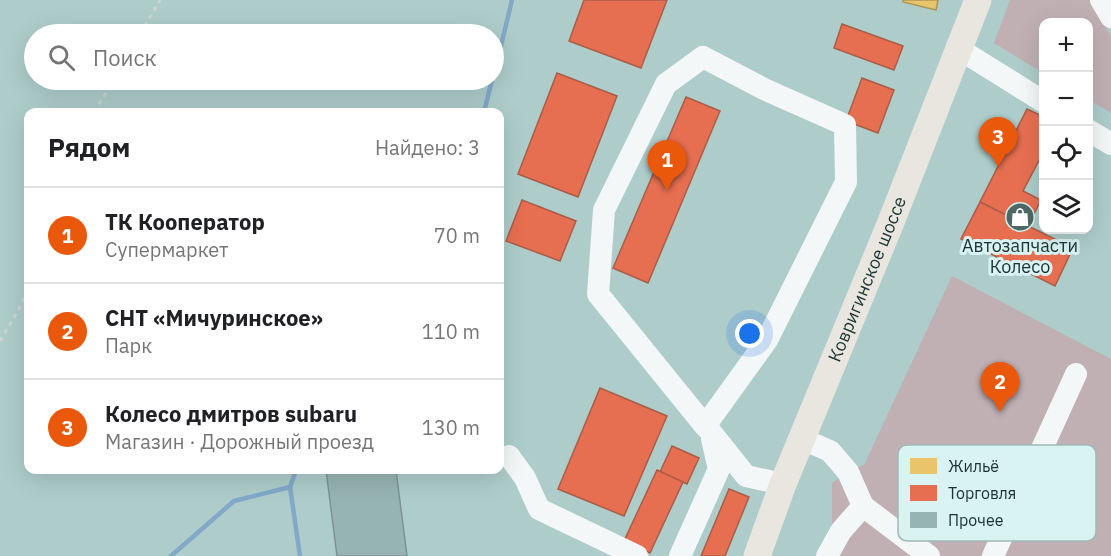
<!DOCTYPE html>
<html lang="ru">
<head>
<meta charset="utf-8">
<style>
	:root { --surface:#fff; --page:#f2f2f2; --text:#202124; --muted:#757577; --line:#e0e0e0; --accent:#ea580c }
	body { margin:0; font-family:"IBM Plex Sans",sans-serif; background:var(--page); color:var(--text) }
	.controls { position:absolute; right:18px; top:18px; display:grid; overflow:hidden; border-radius:12px; box-shadow:0 6px 24px #0002 }
	.controls button { width:54px; height:54px; display:grid; place-items:center; padding:0; border:0; border-bottom:2px solid var(--line); background:var(--surface); color:var(--text); font:30px sans-serif }
	.you { position:absolute; left:750px; top:334px; width:21px; height:21px; margin:-15px; border:4px solid #fff; border-radius:50%; background:#1a73e8; box-shadow:0 0 0 9px #1a73e833 }
	.badge { display:grid; place-items:center; width:39px; height:39px; border-radius:50%; background:var(--accent); color:#fff; font-size:20px; font-weight:700 }
	.pin { position:absolute; translate:-50% -50px; filter:drop-shadow(0 2px 3px #0008) }
	.pin::after { content:''; position:absolute; top:32px; width:21px; height:18px; background:inherit; clip-path:polygon(0 0,100% 0,50% 100%) }
	.list { margin:0; padding:0; list-style:none }
	h2 { display:flex; justify-content:space-between; align-items:center; height:78px; margin:0; padding:0 24px; font-size:26px }
	h2 small { font-size:20px; font-weight:400; color:var(--muted) }
	.list li { display:grid; grid-template-columns:39px 1fr auto; gap:18px; align-items:center; box-sizing:border-box; height:96px; padding:0 24px; border-top:2px solid var(--line) }
	.list b { display:block; font-size:22px; white-space:nowrap }
	.list p { margin:0; font-size:20px; white-space:nowrap; color:var(--muted) }
	.list em { font-size:20px; font-style:normal; color:var(--muted) }
	.icon { flex:none; width:33px; height:33px; fill:none; stroke:currentColor; stroke-width:2; stroke-linecap:round; stroke-linejoin:round }
	.map { position:relative; flex:none; width:1111px; height:556px; overflow:hidden }
	.search { position:absolute; background:var(--surface); box-shadow:0 6px 24px #0002; left:24px; top:24px; width:480px; height:66px; display:flex; align-items:center; gap:15px; box-sizing:border-box; padding:0 21px; border-radius:33px; color:var(--muted); font-size:22px }
	.panel { position:absolute; background:var(--surface); box-shadow:0 6px 24px #0002; left:24px; top:108px; width:480px; height:366px; border-radius:12px }
	.map>svg:first-child { display:block }
	.green { fill:#c0b0b3 }
	.homes { fill:#e9c46a; stroke:#ab9859; stroke-width:1.5 }
	.shops { fill:#e76f51; stroke:#aa5d47; stroke-width:1.5 }
	.lines { fill:none; stroke-linecap:round; stroke-linejoin:round }
	.stream { stroke:#82a9c8; stroke-width:4.5 }
	.building { fill:#96b4b2; stroke:#7d9493; stroke-width:1.5 }
	.path { stroke:#cad4d3; stroke-width:3; stroke-dasharray:4.5 4.5; stroke-linecap:butt }
	.minor { stroke:#f3f7f7; stroke-width:22 }
	.major { stroke:#e8e6df; stroke-width:27 }
	.labels { text-anchor:middle; stroke-width:6; stroke-linejoin:round; paint-order:stroke }
	.poi-label { font-size:18px; fill:#1b3230; stroke:#d8f3f1 }
	.street-label { font-size:18px; fill:#1b3230; stroke:#d8f3f1 }
	.key { fill:#d8f3f1; stroke:#9fb9b7; stroke-width:1.5 }
	.key-label { font-size:16px; fill:#1b3230 }
</style>
</head>
<body>
<div class="map">
<svg width="1111" height="556" viewBox="0 0 1111 556">
	<rect width="100%" height="100%" fill="#adccca"/>
	<!-- green -->
	<g class="green">
		<polygon points="1010,0 1090,0 1111,36 1111,113 1089,100 1088,22 1044,22 1043,73 994,43"/>
		<polygon points="952,276 1111,359 1111,556 818,556 832,528 832,483 848,472 864,465"/>
	</g>
	<!-- homes -->
	<polygon class="homes" points="903,0 938,0 936,10 903,2"/>
	<!-- shops -->
	<g class="shops">
		<polygon points="584,0 667,0 641,68 569,41"/>
		<polygon points="842,24 903,46 894,70 834,48"/>
		<polygon points="557,73 617,96 578,197 518,174"/>
		<polygon points="862,78 894,90 878,133 846,121"/>
		<polygon points="686,97 720,111 648,283 613,268"/>
		<polygon points="1027,109 1044,117 1044,151 1023,191 1041,200 1028,226 980,202"/>
		<polygon points="522,200 576,221 560,261 506,241"/>
		<polygon points="980,202 1073,248 1055,286 961,239"/>
		<polygon points="600,388 667,416 624,516 558,489"/>
		<polygon points="672,446 699,458 687,484 660,472"/>
		<polygon points="657,470 683,482 650,553 624,541"/>
		<polygon points="729,489 749,497 725,556 701,556"/>
	</g>
	<g class="lines">
		<!-- stream -->
		<g class="stream">
			<polyline points="494,75 512,0"/>
			<polyline points="484,112 492,80"/>
			<polyline points="290,487 300,556"/>
			<polyline points="171,556 234,501 290,487 296,470"/>
		</g>
	</g>
	<!-- building -->
	<polygon class="building" points="326,470 396,470 407,556 337,556"/>
	<g class="lines">
		<!-- path -->
		<g class="path">
			<polyline points="140,34 160,0"/>
			<polyline points="94,112 114,80"/>
			<polyline points="0,341 23,302 28,286"/>
		</g>
		<!-- minor -->
		<g class="minor">
			<polyline points="1101,0 1111,17"/>
			<polyline points="959,49 1044,102"/>
			<polyline points="1088,130 1111,144"/>
			<polyline points="705,426 767,340 846,182 845,125 764,89 703,57 666,84 604,210 598,294 705,426 711,432 746,476 783,484"/>
			<polyline points="802,439 830,451 848,472 863,506 929,556"/>
			<polyline points="509,456 525,478 539,509 637,556"/>
			<polyline points="680,556 719,469 712,439"/>
			<polyline points="827,556 841,531 863,506"/>
			<polyline points="993,556 1076,374"/>
		</g>
		<!-- major -->
		<path class="major" id="s1" d="M757 556 783 484 891 222 978 0"/>
	</g>
	<!-- icons -->
	<defs>
		<g id="shop-disc" transform="scale(1.5)"><circle r="9.5" fill="#4e6866" stroke="#d8f3f1"/><path d="M-5-2.5h2.3a2.7 3.5 0 0 1 5.4 0H5L5.5 6h-11ZM-1.5-2.5h3a1.5 2.3 0 0 0-3 0Z" fill="#fff"/></g>
	</defs>
	<g fill-rule="evenodd">
		<use href="#shop-disc" x="1020" y="217"/>
	</g>
	<g class="labels">
		<!-- poi labels -->
		<g class="poi-label">
			<text x="1020" y="252">Автозапчасти<tspan x="1020" dy="21">Колесо</tspan></text>
		</g>
		<!-- street labels -->
		<g class="street-label">
			<text dy="6" stroke="none"><textPath href="#s1" startOffset="298">Ковригинское шоссе</textPath></text>
		</g>
	</g>
	<!-- legend -->
	<rect x="898" y="445" width="198" height="96" rx="9" class="key"/>
	<rect x="910" y="458" width="27" height="16" fill="#e9c46a"/>
	<rect x="910" y="485" width="27" height="16" fill="#e76f51"/>
	<rect x="910" y="512" width="27" height="16" fill="#96b4b2"/>
	<g class="key-label">
		<text x="948" y="472">Жильё</text>
		<text x="948" y="499">Торговля</text>
		<text x="948" y="526">Прочее</text>
	</g>
</svg>
<div class="controls">
<button>+</button>
<button>−</button>
<button><svg class="icon" aria-label="locate" viewBox="0 0 24 24"><circle cx="12" cy="12" r="6"/><path d="M12 2v4M12 18v4M2 12h4M18 12h4"/></svg></button>
<button><svg class="icon" aria-label="layers" viewBox="0 0 24 24"><path d="M12 4l9 5-9 5-9-5zM3 14l9 5 9-5"/></svg></button>
</div>
<div class="you"></div>
<div class="pin badge" style="left:667px;top:190px">1</div>
<div class="pin badge" style="left:1000px;top:412px">2</div>
<div class="pin badge" style="left:998px;top:167px">3</div>
<div class="search"><svg class="icon" aria-label="search" viewBox="0 0 24 24"><circle cx="10" cy="10" r="6"/><path d="M15 15l6 6"/></svg>Поиск</div>
<section class="panel">
<h2>Рядом<small>Найдено: 3</small></h2>
<ul class="list">
<li><span class="badge">1</span><div><b>ТК Кооператор</b><p>Супермаркет</p></div><em>70 m</em></li>
<li><span class="badge">2</span><div><b>СНТ «Мичуринское»</b><p>Парк</p></div><em>110 m</em></li>
<li><span class="badge">3</span><div><b>Колесо дмитров subaru</b><p>Магазин · Дорожный проезд</p></div><em>130 m</em></li>
</ul>
</section>
</div>
</body>
</html>
